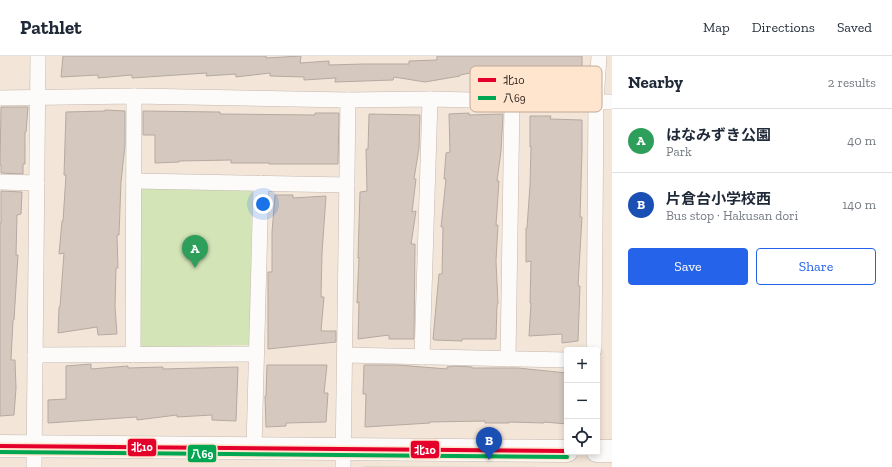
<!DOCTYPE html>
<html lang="en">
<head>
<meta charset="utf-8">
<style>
	:root { --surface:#fff; --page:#f2f2f3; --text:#1f2937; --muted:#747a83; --line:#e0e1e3; --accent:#2563eb }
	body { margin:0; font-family:"Zilla Slab","Noto Sans JP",serif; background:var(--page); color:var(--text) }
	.controls { position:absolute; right:12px; bottom:12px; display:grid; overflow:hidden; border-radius:4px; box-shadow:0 2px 6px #0003 }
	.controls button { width:36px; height:36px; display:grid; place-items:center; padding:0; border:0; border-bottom:1px solid var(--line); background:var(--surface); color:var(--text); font:20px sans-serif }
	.you { position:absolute; left:263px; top:148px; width:14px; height:14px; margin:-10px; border:3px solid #fff; border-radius:50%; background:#1a73e8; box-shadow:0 0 0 6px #1a73e833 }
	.badge { display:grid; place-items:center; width:26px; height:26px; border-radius:50%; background:var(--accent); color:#fff; font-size:13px; font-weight:700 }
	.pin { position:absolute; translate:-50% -33px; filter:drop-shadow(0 1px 2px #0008) }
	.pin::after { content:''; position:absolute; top:21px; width:14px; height:12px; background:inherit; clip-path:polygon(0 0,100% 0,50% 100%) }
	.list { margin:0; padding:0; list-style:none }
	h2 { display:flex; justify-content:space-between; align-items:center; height:52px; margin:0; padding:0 16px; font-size:17px }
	h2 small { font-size:13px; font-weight:400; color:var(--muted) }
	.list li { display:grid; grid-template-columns:26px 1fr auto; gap:12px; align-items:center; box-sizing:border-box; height:64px; padding:0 16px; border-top:1px solid var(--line) }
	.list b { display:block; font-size:15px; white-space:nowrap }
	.list p { margin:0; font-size:13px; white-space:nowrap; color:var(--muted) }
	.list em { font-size:13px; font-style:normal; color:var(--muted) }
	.actions { display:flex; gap:8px; padding:12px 16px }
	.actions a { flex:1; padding:9px 0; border:1px solid var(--accent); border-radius:4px; text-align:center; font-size:14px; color:var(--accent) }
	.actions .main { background:var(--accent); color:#fff }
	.icon { flex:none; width:22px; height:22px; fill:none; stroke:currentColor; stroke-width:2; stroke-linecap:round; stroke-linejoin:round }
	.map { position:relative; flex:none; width:612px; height:411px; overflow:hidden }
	header { display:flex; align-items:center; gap:24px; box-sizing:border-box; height:56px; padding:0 20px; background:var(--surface); border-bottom:1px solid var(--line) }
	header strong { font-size:19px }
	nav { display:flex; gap:22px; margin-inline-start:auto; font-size:14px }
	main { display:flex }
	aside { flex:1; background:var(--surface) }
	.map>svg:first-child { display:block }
	.education { fill:#e2d6c6 }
	.green { fill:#d3e5b7 }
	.building { fill:#d4c8bf; stroke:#b5aaa1 }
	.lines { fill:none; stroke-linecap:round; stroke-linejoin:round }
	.street-casing { stroke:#c4b8af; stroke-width:16 }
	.secondary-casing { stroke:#c4b8af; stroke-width:23 }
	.street { stroke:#fdfbf9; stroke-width:15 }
	.secondary { stroke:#fdfbf9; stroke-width:22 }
	.bus-1-casing { stroke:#ffe4ce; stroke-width:7 }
	.bus-2-casing { stroke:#ffe4ce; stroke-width:7 }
	.bus-1 { stroke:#e4002b; stroke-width:4 }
	.bus-2 { stroke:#00a651; stroke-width:4 }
	.key { fill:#ffe4ce; stroke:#c0aa98; stroke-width:1 }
	.key-label { font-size:11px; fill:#2c221a }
	.line-badge { stroke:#ffe4ce; stroke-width:1.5 }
	.badge-label { font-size:11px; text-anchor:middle; font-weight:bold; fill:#fff }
</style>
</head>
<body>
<header>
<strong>Pathlet</strong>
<nav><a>Map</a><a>Directions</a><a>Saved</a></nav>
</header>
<main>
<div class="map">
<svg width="612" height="411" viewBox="0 0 612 411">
	<rect width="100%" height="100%" fill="#f4e5d9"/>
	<!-- education -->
	<polygon class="education" points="364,410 540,411 363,411"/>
	<!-- green -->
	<polygon class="green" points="140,132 252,134 250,289 139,291"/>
	<!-- building -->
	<g class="building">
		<polygon points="63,0 266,0 266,2 301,0 300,7 329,5 329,9 363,8 409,8 409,5 437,4 437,0 582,0 582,24 565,24 565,20 533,27 534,17 505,17 506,10 460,19 460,20 425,26 394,21 393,24 335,26 336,22 304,24 304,21 270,20 270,17 236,21 236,18 206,20 207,17 132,22 132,19 98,22 98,19 61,21"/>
		<polygon points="1,51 28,51 26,76 25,76 25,108 23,108 23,118 1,117 1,109 0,109"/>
		<polygon points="105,54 125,55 125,89 121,126 119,179 117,179 118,212 116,212 115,251 117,278 98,279 97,271 58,277 59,251 60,251 64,197 59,198 62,165 63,165 66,119 64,119 66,56 105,55"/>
		<polygon points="143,55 220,56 220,58 315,59 315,57 339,57 338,108 269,108 269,107 231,107 231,104 179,105 179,106 155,107 155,79 143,79"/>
		<polygon points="469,57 469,59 503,58 501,95 497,125 499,125 496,169 498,169 496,205 498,248 497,249 496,283 462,283 462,285 434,284 434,283 433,283 439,218 442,218 443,171 441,171 446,123 444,123 446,97 450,96 449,58"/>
		<polygon points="369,58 420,59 419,92 414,123 416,123 412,156 416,155 411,188 415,188 414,283 389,283 389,279 358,283 359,246 357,247 359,201 358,202 360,136 367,135 366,93 368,93"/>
		<polygon points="530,60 551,60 550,63 582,64 582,95 580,161 582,161 578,230 580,230 578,285 562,287 562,278 529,280 531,247 530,247 531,205 526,206 526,172 527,172 530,129 531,90 530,91"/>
		<polygon points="1,135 22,136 21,158 17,159 16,199 18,199 14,264 13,264 11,304 15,304 16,332 14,359 0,360 0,167 1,167"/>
		<polygon points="275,139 293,139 293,142 326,140 322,197 321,241 324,241 321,275 336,275 336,286 268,293 268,216 272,216 272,176"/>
		<polygon points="91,308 91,313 128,310 128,312 163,311 163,313 238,311 236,365 212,364 212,359 177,361 177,359 137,364 137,361 48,367 48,344 66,343 66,310"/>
		<polygon points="267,309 327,309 324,337 328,337 326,366 286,367 286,370 266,371 265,340 266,340"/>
		<polygon points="364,309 398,309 447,313 447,311 455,310 472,311 472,312 518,312 567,317 567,368 544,366 544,367 509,366 509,367 485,367 485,365 430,366 430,367 365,371 366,338 363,338"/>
	</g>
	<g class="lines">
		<!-- street casing -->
		<g class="street-casing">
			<g id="street">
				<polyline points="0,42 134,40 348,44 430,43 512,45 612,46"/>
				<polyline points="134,125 347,129"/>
				<polyline points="0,126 37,127"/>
				<polyline points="594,294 596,46 599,0"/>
				<polyline points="35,299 256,298"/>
				<polyline points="133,299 134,40"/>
				<polyline points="345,299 567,304"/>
				<polyline points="422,301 430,43"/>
				<polyline points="508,303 512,45"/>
				<polyline points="254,392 261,127"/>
				<polyline points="34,411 38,0"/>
				<polyline points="343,411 348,44"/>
			</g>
		</g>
		<!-- secondary casing -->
		<g class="secondary-casing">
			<g id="secondary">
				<polyline points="0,390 567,395"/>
				<polyline points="597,395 612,395"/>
			</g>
		</g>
		<!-- street -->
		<use href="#street" class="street"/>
		<!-- secondary -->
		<use href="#secondary" class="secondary"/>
		<!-- bus-1 casing -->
		<g class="bus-1-casing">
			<polyline id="bus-1" points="0,390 567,395"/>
		</g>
		<!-- bus-2 casing -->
		<g class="bus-2-casing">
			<polyline id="bus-2" points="0,396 567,401"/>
		</g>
		<!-- bus-1 -->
		<use href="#bus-1" class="bus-1"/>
		<!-- bus-2 -->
		<use href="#bus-2" class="bus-2"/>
	</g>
	<!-- legend -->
	<rect x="470" y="10" width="132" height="46" rx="6" class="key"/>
	<rect x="478" y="22" width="18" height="4" fill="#e4002b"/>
	<rect x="478" y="40" width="18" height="4" fill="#00a651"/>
	<g class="key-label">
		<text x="503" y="28">北10</text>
		<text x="503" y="46">八69</text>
	</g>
	<g class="line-badge">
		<rect x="127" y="382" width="30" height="19" rx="4" fill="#e4002b"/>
		<rect x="410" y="384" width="30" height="19" rx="4" fill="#e4002b"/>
		<rect x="187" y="388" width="30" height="19" rx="4" fill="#00a651"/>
	</g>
	<g class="badge-label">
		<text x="142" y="395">北10</text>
		<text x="425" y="398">北10</text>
		<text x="202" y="402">八69</text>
	</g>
</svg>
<div class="controls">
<button>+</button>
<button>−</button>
<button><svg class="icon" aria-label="locate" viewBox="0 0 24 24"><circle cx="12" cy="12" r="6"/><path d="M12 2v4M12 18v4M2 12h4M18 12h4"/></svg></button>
</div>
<div class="you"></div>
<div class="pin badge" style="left:195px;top:212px;background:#2e9e5b">A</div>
<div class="pin badge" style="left:489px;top:404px;background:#1a4fb4">B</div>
</div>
<aside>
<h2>Nearby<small>2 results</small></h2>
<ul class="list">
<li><span class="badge" style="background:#2e9e5b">A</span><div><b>はなみずき公園</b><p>Park</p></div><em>40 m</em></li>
<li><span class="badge" style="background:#1a4fb4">B</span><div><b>片倉台小学校西</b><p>Bus stop · Hakusan dori</p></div><em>140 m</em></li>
</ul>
<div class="actions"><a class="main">Save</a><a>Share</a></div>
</aside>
</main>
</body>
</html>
